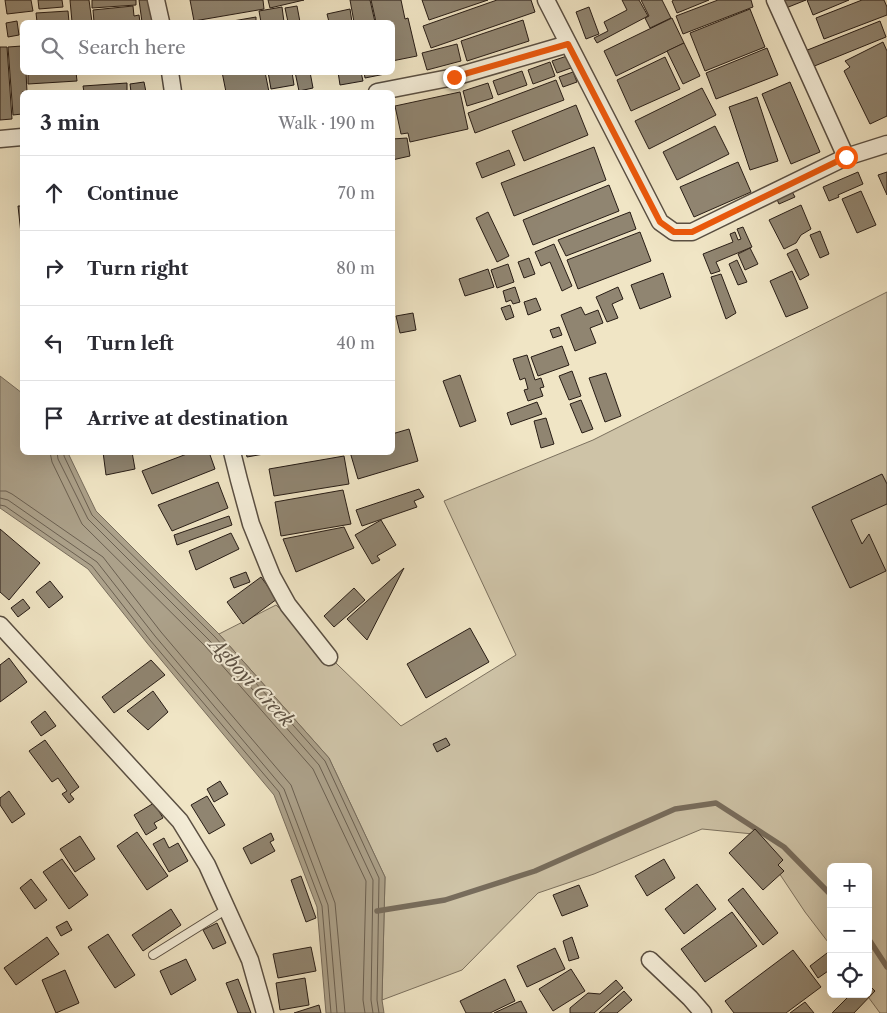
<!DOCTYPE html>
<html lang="en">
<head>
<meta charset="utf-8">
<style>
	:root { --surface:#fff; --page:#f7f7f7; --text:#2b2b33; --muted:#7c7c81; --line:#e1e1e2 }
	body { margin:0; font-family:"Libre Caslon Text",serif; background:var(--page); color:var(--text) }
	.controls { position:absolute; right:15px; bottom:15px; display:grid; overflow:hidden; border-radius:8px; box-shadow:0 5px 20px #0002 }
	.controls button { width:45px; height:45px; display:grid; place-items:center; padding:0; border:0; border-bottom:1px solid var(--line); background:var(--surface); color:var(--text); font:25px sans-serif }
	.stop { position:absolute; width:15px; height:15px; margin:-11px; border:4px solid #ea580c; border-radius:50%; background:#fff }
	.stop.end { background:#ea580c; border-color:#fff; box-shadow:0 1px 5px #0008 }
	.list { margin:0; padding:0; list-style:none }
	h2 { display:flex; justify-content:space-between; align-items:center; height:65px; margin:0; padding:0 20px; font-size:21px }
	h2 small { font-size:16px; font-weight:400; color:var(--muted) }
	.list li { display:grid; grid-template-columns:32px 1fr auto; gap:15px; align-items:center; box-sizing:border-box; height:75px; padding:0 20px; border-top:1px solid var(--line) }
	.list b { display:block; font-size:19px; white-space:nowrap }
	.list em { font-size:16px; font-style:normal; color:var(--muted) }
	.icon { flex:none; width:28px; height:28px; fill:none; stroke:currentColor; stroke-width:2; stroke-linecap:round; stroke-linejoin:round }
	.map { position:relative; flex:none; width:887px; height:1013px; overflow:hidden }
	.search { position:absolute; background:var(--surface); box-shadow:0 5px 20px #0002; left:20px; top:20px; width:375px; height:55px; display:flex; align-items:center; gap:12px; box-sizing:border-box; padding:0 18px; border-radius:8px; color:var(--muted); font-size:19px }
	.panel { position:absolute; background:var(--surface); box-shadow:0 5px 20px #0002; left:20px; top:90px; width:375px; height:365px; border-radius:8px }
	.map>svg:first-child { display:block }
	.green { fill:#cec3a7; stroke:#7b705e }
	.water { fill:#aca18a; stroke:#776c5c }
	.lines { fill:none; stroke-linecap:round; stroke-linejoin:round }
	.shore { stroke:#6a5f50; stroke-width:1 }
	.stream { stroke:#776c5c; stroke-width:5.5 }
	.building { fill:#908571; stroke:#281d16 }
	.service-casing { stroke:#5a4f42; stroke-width:10 }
	.minor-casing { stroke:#5a4f42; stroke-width:19 }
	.service { stroke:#f5eed9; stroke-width:8 }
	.minor { stroke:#f5eed9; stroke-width:16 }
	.route { stroke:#ea580c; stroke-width:6 }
	.labels { text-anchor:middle; stroke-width:4; stroke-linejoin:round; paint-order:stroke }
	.water-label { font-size:19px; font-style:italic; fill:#5d5244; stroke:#f5eed9 }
</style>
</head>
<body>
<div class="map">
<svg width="887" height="1013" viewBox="0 0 887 1013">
	<rect width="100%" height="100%" fill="#f0e5c5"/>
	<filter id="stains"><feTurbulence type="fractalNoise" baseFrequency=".004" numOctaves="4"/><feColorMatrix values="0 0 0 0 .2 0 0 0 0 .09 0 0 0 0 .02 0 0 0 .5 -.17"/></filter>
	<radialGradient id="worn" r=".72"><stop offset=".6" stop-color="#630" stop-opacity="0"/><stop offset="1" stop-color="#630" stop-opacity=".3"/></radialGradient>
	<!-- green -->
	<polygon class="green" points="887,292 887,1013 880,1013 866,994 868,994 868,867 831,867 831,946 805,912 753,834 702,829 594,874 538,893 462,970 382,1000 385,877 329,758 219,634 276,605 401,726 516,655 444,501 593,440"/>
	<!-- water -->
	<polygon class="water" points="0,376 22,393 22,452 68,453 96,511 219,634 329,758 385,877 382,1000 384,1013 326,1013 317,907 274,795 147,643 88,569 0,508"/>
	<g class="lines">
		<!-- shore -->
		<g class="shore">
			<polyline points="50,452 52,462 82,524 205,646 313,769 366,881 363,1000 365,1013"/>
			<polyline points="57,452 58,459 88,519 210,641 319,765 373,880 371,1000 373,1013"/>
			<polyline points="64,452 64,456 92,515 215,637 325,761 379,878 377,1000 379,1013"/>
			<polyline points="0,491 6,491 12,494 103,557 161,632 291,785 335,903 345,1013"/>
			<polyline points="0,498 8,500 97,562 155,636 284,789 328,905 337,1013"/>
			<polyline points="0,505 5,506 92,566 150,640 279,792 322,906 331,1013"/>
		</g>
		<!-- stream -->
		<g class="stream">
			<polyline points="377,911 445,900 535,871 675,809 716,803 784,847 831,895"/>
			<polyline points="868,938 887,967"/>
		</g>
	</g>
	<!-- building -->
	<g class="building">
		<polygon points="5,0 31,0 33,11 7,14"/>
		<polygon points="38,0 62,0 63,7 39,9"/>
		<polygon points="70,0 89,0 92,22 72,22"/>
		<polygon points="92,0 136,0 136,5 92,8"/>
		<polygon points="139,0 149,0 153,22 142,22"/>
		<polygon points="190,0 263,0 264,9 194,21"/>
		<polygon points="268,0 304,0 270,8"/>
		<polygon points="350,0 370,0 375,22 354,22"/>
		<polygon points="371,0 401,0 405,19 408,18 417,56 392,61 392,22 376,22"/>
		<polygon points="422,0 488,0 429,20"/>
		<polygon points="497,0 531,0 535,12 431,48 423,26"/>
		<polygon points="622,0 639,0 648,16 597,43 594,38 608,31 604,22 627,10"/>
		<polygon points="641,0 662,0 671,18 650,28 645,18 649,16"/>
		<polygon points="674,0 709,0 677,13 672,1"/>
		<polygon points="718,0 751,0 753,7 683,34 676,16"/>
		<polygon points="783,0 806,0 786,8"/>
		<polygon points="807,0 849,0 813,15"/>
		<polygon points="862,0 884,0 887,7 887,15 824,39 816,18"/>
		<polygon points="133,6 134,16 139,15 140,22 94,22 93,10"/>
		<polygon points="297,6 300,22 288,22 285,8"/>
		<polygon points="282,7 284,22 261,22 259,11"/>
		<polygon points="589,7 599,34 586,39 576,12"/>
		<polygon points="350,9 352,22 329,22 327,14"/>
		<polygon points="750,9 765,47 705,71 690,33"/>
		<polygon points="68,11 69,22 37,22 36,13"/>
		<polygon points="256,17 256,22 227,22"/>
		<polygon points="672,18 684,43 616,76 604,51"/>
		<polygon points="523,20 529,41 467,61 461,41"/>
		<polygon points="17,21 19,35 8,37 6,23"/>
		<polygon points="880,21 886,37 812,67 805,51"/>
		<polygon points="883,42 887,51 887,116 870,124 844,71 850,67 845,61"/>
		<polygon points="684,43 700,76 683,84 667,51"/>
		<polygon points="457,44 461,61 427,70 422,53"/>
		<polygon points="22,46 22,72 26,72 27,92 22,92 22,114 13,115 8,47"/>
		<polygon points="0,47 7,47 12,119 0,120"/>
		<polygon points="767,48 778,75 716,99 706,73"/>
		<polygon points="567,56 571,68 557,73 552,61"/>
		<polygon points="665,57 680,89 631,111 617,80"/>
		<polygon points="550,62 555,76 533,84 528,70"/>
		<polygon points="522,71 527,85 498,95 493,81"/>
		<polygon points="28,72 76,72 77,81 28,84"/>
		<polygon points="222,72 265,72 269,92 226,92"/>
		<polygon points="268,72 292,72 294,85 271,89"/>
		<polygon points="295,72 310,72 313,88 299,91"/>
		<polygon points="338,72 361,72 363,81 340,85"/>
		<polygon points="364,72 385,72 385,74 365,78"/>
		<polygon points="573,72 577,82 563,87 559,77"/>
		<polygon points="556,80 564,100 475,133 468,113"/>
		<polygon points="144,82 146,92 131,92 130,84"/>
		<polygon points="790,82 820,152 791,164 762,94"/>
		<polygon points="127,83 127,92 84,92 83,86"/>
		<polygon points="488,83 493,98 467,106 463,91"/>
		<polygon points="702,88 716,115 649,149 635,121"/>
		<polygon points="460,92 468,129 410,142 408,133 401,134 395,106"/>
		<polygon points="757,97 778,161 750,170 729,107"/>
		<polygon points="576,105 588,135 524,161 512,131"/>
		<polygon points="715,126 729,154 677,180 663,152"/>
		<polygon points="407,138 410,156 392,160 392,139"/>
		<polygon points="594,147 606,180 514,216 501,183"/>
		<polygon points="509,150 515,165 482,178 476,163"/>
		<polygon points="738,162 751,192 694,217 680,187"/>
		<polygon points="858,172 863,184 838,195 839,197 829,201 823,187"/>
		<polygon points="887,172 887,195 878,175"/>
		<polygon points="609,185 619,211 533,245 523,220"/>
		<polygon points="790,188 795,197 779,204 775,195"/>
		<polygon points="861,191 876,225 857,233 842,199"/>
		<polygon points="801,205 811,229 801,235 796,243 784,249 769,220"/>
		<polygon points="18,206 22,206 22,243"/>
		<polygon points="488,212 509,256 497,262 476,218"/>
		<polygon points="630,212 636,229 566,256 558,240"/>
		<polygon points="743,227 752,247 716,262 720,271 711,274 703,254 733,242 730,234 735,232 738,240 741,239 737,229"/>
		<polygon points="820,231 829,254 820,258 810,235"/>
		<polygon points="640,232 651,261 578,289 567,260"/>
		<polygon points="554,244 572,286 562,291 550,262 541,266 535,252"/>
		<polygon points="750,248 758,264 745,270 738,254"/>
		<polygon points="797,249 809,275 800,280 787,254"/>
		<polygon points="529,258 535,274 524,278 518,262"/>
		<polygon points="737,260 747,282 738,285 729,264"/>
		<polygon points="508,264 514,282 497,288 491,270"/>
		<polygon points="488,269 494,287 465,296 459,279"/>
		<polygon points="792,271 808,308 786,317 770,281"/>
		<polygon points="663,273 671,297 640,309 631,285"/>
		<polygon points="721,274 736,313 726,319 711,277"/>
		<polygon points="515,287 520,302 513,304 511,300 506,302 503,291"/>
		<polygon points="618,287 623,299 612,304 618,318 607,322 596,297"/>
		<polygon points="536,298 541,310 528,315 524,302"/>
		<polygon points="510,305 514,317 506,320 501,308"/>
		<polygon points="581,307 585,315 598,310 603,323 590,328 596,343 575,351 561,315"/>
		<polygon points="413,313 416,330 400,333 396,316"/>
		<polygon points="559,327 562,335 553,338 550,330"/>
		<polygon points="562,346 569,365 538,376 531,357"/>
		<polygon points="527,355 535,380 541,378 544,387 540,388 543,396 528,401 524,390 528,389 525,378 520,380 513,359"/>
		<polygon points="572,371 581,396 569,400 559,376"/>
		<polygon points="606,373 621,416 605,422 589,378"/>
		<polygon points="460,375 476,421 460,427 443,381"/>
		<polygon points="581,400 593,429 582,433 570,404"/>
		<polygon points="537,402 542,414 511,425 507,413"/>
		<polygon points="546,418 554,444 541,448 534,421"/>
		<polygon points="409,429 418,461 358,479 350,452 392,452 392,434"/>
		<polygon points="103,452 132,452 135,469 106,475"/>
		<polygon points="192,452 209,452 215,469 152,494 142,471"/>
		<polygon points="246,452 275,452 247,457"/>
		<polygon points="344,456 349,484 274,496 269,469"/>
		<polygon points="882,474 887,484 887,504 851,520 862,544 869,534 886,571 850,588 812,507"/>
		<polygon points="218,482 228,508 172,531 158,505"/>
		<polygon points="419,489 424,497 414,501 417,507 362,526 356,510"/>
		<polygon points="343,490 351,524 281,536 275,502"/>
		<polygon points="229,516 232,525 177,545 174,535"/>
		<polygon points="381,520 396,545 377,556 380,560 372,564 355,535"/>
		<polygon points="344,527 354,548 296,572 283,539"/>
		<polygon points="0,529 40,563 9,600 0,592"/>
		<polygon points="231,533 239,549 196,570 189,551"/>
		<polygon points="404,568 367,640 347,619"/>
		<polygon points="246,572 250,582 234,588 230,578"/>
		<polygon points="261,577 277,599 243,624 227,602"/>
		<polygon points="50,581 63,597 49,608 36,592"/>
		<polygon points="354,588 365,600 334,627 324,616"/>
		<polygon points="23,599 30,608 18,617 11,608"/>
		<polygon points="470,628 489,662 426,698 407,664"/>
		<polygon points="9,658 27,682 0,702 0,665"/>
		<polygon points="151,660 165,675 114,713 102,697"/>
		<polygon points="153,691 168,712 148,730 127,711"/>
		<polygon points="45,711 56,726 41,736 31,722"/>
		<polygon points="446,738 450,745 437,752 433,744"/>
		<polygon points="45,740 79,787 70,794 74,799 69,803 62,794 67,791 58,778 52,782 29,751"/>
		<polygon points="220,781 228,794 214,802 207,789"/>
		<polygon points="9,791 25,814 12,823 0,805 0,798"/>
		<polygon points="207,796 225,825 209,834 191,805"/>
		<polygon points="154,803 163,818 154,823 157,828 146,835 134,815"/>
		<polygon points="755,829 783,860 778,865 784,871 763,890 729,853"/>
		<polygon points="137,832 168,876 147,890 117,846"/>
		<polygon points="271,833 274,840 270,842 275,851 251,864 243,848"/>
		<polygon points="80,836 95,859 75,872 60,849"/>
		<polygon points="164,838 169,848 178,843 188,861 169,872 153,844"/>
		<polygon points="62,859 88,895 69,909 43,872"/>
		<polygon points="664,859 675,878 647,896 635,876"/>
		<polygon points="301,876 316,918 306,922 291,880"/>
		<polygon points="31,879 47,900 35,909 20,888"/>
		<polygon points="697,884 716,909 684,934 665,909"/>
		<polygon points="579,885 588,906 562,916 553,895"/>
		<polygon points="743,888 778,933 763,945 728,900"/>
		<polygon points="171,909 181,925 143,951 132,935"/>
		<polygon points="732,912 757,946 705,982 681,949"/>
		<polygon points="67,921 72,930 61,936 56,927"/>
		<polygon points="217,923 226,943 213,949 203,930"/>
		<polygon points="108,934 135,975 115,988 88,947"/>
		<polygon points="47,937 59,954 16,985 4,968"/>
		<polygon points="572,937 579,958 569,961 563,941"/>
		<polygon points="311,947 316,971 278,978 273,954"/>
		<polygon points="555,948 565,969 527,987 517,966"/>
		<polygon points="793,950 821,987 786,1013 734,1013 725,1001"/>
		<polygon points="831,950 831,969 818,978 810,966"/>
		<polygon points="186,959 196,980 171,995 160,971"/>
		<polygon points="571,969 585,991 553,1011 539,989"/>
		<polygon points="65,970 79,1003 56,1013 42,980"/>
		<polygon points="305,978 309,1005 280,1010 276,983"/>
		<polygon points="238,979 251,1013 238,1013 226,983"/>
		<polygon points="505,979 515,1001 490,1013 466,1013 460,1001"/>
		<polygon points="616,980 623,988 594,1013 570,1013 570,1008 588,993 600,994"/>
		<polygon points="868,984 875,991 854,1013 832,1013 851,994 868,994"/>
		<polygon points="624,991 632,1000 617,1013 599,1013"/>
		<polygon points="521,1001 527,1013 494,1013 518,1002"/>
		<polygon points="805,1002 814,1013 790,1013"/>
		<polygon points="319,1005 321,1013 294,1013"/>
	</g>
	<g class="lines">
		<!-- service casing -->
		<g class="service-casing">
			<polyline id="service" points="153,955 227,909"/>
		</g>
		<!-- minor casing -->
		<g class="minor-casing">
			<g id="minor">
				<polyline points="156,0 161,22"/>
				<polyline points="546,0 660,222 674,232 692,232 846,157 887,144"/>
				<polyline points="775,0 846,157"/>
				<polyline points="170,72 173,92"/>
				<polyline points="377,92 454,77 568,44"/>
				<polyline points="0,139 22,137"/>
				<polyline points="232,452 239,480 251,524 272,576 288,605 329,657"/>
				<polyline points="0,625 180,821 207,865 250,960 265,1013"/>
				<polyline points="650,960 690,998 703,1013"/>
			</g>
		</g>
		<!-- service -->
		<use href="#service" class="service"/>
		<!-- minor -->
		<use href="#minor" class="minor"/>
	</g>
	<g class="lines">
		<!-- route -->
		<polyline class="route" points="454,77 568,44 660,222 674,232 692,232 846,157"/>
	</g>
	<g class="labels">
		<!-- water labels -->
		<g class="water-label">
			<text transform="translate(252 682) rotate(47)" y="7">Agboyi Creek</text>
		</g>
	</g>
	<rect width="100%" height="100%" filter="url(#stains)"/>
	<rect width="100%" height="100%" fill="url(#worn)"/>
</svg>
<div class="controls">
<button>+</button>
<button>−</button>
<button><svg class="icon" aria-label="locate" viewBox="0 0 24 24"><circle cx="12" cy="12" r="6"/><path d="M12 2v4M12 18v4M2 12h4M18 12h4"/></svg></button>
</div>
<div class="stop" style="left:846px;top:157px"></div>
<div class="stop end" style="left:454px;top:77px"></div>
<div class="search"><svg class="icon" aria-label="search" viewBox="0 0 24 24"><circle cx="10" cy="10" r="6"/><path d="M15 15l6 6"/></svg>Search here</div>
<section class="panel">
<h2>3 min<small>Walk · 190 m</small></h2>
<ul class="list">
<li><svg class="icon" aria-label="ahead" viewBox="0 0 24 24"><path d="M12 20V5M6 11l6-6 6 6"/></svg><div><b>Continue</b></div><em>70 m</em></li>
<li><svg class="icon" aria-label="right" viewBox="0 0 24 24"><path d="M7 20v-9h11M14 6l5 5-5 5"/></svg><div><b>Turn right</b></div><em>80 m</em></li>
<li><svg class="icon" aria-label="left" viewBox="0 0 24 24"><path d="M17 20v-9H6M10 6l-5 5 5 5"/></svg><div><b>Turn left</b></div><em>40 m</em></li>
<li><svg class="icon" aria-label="arrive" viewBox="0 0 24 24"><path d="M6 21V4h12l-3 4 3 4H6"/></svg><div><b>Arrive at destination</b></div></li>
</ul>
</section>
</div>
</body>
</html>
